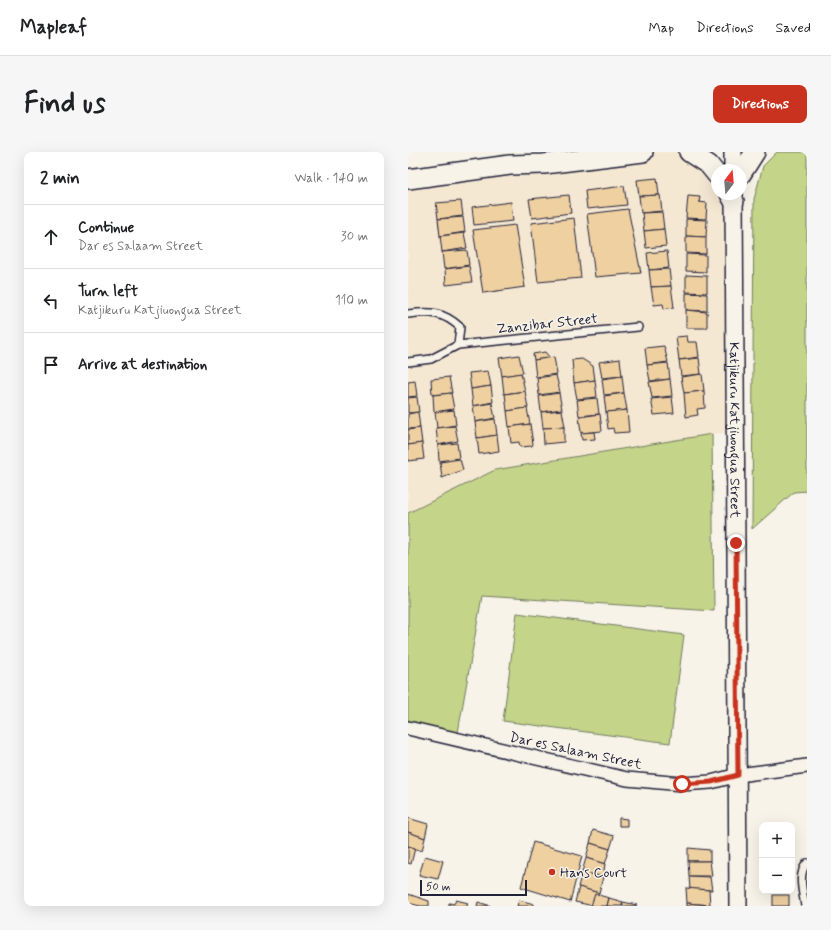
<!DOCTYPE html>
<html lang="en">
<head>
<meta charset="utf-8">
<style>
	:root { --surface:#fff; --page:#f6f6f6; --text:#202124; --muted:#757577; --line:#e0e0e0; --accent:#c8321e }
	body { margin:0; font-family:Mynerve,sans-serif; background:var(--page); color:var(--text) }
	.controls { position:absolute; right:12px; bottom:12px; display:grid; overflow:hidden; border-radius:8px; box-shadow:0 4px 16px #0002 }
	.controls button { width:36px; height:36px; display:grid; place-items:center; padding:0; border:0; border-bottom:1px solid var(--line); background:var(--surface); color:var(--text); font:20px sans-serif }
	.compass { position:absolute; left:303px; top:12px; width:36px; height:36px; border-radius:50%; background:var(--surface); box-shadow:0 4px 16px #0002; rotate:16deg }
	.scale { position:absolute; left:12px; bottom:10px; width:107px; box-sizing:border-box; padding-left:4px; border:2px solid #22223b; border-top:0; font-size:11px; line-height:14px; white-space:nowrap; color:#22223b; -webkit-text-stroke:3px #f7f3e8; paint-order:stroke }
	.stop { position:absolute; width:12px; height:12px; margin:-9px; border:3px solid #c8321e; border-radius:50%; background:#fff }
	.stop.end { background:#c8321e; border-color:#fff; box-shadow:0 1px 4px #0008 }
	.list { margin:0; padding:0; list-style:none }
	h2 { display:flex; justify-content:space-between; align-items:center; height:52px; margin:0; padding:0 16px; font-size:17px }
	h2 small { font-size:13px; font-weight:400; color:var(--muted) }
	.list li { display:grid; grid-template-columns:26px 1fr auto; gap:12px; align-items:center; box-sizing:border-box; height:64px; padding:0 16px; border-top:1px solid var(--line) }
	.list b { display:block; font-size:15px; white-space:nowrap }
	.list p { margin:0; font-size:13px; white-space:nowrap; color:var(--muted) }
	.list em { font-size:13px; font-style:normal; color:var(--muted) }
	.icon { flex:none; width:22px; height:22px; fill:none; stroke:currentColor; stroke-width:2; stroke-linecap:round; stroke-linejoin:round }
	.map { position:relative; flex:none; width:399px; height:754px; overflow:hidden; border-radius:8px }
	header { display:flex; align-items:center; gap:24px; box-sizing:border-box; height:56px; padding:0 20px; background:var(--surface); border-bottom:1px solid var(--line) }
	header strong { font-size:19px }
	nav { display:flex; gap:22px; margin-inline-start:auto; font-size:14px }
	.intro { display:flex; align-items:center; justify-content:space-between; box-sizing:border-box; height:96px; padding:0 24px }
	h1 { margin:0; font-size:28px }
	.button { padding:10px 18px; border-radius:8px; background:var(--accent); color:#fff; font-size:14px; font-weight:700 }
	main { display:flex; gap:24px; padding:0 24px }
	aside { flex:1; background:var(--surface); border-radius:8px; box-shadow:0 4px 16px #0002 }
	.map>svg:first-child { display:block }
	.built { fill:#f5e8d3 }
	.green { fill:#c4d488; stroke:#737b62 }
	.building { fill:#efd0a1; stroke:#22223b }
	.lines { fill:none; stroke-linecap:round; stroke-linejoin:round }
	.service-casing { stroke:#22223b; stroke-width:10 }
	.minor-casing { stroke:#22223b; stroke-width:16 }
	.tertiary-casing { stroke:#22223b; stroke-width:20 }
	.secondary-casing { stroke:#22223b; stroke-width:22 }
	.service { stroke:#f7f3e8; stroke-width:7 }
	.minor { stroke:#f7f3e8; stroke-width:13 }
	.tertiary { stroke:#f7f3e8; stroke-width:17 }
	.secondary { stroke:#f7f3e8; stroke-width:19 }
	.route { stroke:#c8321e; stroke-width:5 }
	.poi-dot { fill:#c8321e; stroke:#f7f3e8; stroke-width:1.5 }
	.labels { text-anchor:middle; stroke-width:3; stroke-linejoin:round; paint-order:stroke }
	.street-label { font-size:14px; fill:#22223b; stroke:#f7f3e8 }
	.poi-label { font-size:14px; fill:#22223b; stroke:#f7f3e8; text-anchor:start }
</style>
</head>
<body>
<header>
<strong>Mapleaf</strong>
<nav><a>Map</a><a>Directions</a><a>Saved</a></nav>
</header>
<div class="intro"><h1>Find us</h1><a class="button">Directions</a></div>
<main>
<aside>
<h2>2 min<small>Walk · 140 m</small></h2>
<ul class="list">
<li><svg class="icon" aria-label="ahead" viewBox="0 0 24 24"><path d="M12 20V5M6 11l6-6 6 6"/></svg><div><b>Continue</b><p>Dar es Salaam Street</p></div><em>30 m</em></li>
<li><svg class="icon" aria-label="left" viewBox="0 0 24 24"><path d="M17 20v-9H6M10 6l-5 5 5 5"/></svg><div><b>Turn left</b><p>Katjikuru Katjiuongua Street</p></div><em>110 m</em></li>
<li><svg class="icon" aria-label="arrive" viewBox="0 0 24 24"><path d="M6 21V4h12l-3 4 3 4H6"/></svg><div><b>Arrive at destination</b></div></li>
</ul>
</aside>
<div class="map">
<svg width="399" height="754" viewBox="0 0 399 754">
	<rect width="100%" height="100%" fill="#f7f3e8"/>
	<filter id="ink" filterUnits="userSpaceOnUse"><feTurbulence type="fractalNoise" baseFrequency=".025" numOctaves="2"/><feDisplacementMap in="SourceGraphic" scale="8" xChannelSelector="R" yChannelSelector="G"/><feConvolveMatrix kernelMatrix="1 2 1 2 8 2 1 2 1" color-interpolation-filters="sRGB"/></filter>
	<g filter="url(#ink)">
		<!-- built -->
		<polygon class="built" points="235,0 281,0 309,23 309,42 322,42 326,280 304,282 87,318 0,361 0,27"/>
		<!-- green -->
		<g class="green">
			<polygon points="369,0 399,0 399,339 386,340 344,377 346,47 355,14"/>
			<polygon points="304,282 306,459 74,444 49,586 0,573 0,361 87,318"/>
			<polygon points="109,461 276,483 262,591 95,569"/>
		</g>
		<!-- building -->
		<g class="building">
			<polygon points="249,26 251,43 231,44 229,28"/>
			<polygon points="216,34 219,53 179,57 177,39"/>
			<polygon points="161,43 163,61 124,66 121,47"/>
			<polygon points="252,43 254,59 233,61 231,44"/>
			<polygon points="280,44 292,45 291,50 299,51 298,67 278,66"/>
			<polygon points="53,49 55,64 30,67 28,51"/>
			<polygon points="103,50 105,69 66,73 64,55"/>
			<polygon points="220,57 233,121 187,125 179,62"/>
			<polygon points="254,60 256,77 236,79 234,61"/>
			<polygon points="55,65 57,80 32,84 30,67"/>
			<polygon points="166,66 173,126 130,130 123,71"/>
			<polygon points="278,67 299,68 298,85 278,84"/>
			<polygon points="107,73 117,135 75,141 65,78"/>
			<polygon points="256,77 258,94 238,96 236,79"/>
			<polygon points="56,81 59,96 34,100 32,84"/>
			<polygon points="278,84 298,85 298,102 278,101"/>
			<polygon points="59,98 61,113 36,117 34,100"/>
			<polygon points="259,99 261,116 241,118 239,101"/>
			<polygon points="278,102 298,103 298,120 278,119"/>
			<polygon points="61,114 64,130 38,133 37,117"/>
			<polygon points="261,117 263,134 243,135 241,118"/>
			<polygon points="278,123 299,124 299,141 278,140"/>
			<polygon points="263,134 266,155 256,157 255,152 246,153 243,135"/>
			<polygon points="278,141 299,142 299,159 278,158"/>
			<polygon points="278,158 299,160 299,176 278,176"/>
			<polygon points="279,184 280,190 289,190 291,205 271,208 268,185"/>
			<polygon points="256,194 260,210 239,213 237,196"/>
			<polygon points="137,200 142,206 126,208 125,202"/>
			<polygon points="111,203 115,221 94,224 91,206"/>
			<polygon points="146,205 149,222 128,225 126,208"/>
			<polygon points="291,206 293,222 273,224 271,208"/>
			<polygon points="174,207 185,214 187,228 166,231 164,208"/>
			<polygon points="212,207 214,224 194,226 191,210"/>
			<polygon points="260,211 262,227 242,229 239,213"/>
			<polygon points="80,219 83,234 63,237 61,221"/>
			<polygon points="113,221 117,239 96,242 94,224"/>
			<polygon points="294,222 296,239 276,241 273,225"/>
			<polygon points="148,223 152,240 131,243 129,226"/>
			<polygon points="214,224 216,241 196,243 194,227"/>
			<polygon points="41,225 44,241 24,243 23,227"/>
			<polygon points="262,227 264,244 244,246 241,230"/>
			<polygon points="187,228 189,245 169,247 166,231"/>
			<polygon points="7,229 9,244 0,245 0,230"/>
			<polygon points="83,234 85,250 65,254 63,237"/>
			<polygon points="117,239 120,256 99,259 97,242"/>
			<polygon points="296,239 297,256 289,257 290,263 278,265 276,241"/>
			<polygon points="43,241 46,257 26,260 25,243"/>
			<polygon points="151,241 154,257 133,260 131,244"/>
			<polygon points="216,241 219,258 198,260 196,244"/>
			<polygon points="9,245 11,260 0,261 0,246"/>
			<polygon points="264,245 266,261 246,263 243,247"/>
			<polygon points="189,246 191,262 171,264 169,248"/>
			<polygon points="84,251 87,266 67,270 65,254"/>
			<polygon points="119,256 122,272 101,275 99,259"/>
			<polygon points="46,258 48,273 29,276 27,260"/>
			<polygon points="154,258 157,275 135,276 133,260"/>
			<polygon points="219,258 221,280 206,281 205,276 200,277 198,260"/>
			<polygon points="10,260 12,276 0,277 0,262"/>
			<polygon points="192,262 194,279 173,281 171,265"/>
			<polygon points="87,267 89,283 69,286 67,270"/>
			<polygon points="122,272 125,292 124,294 112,295 111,290 103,291 101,275"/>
			<polygon points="47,274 50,289 30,293 28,276"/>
			<polygon points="156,275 156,290 136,292 135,276"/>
			<polygon points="12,276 14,291 0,293 0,278"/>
			<polygon points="186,280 187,287 174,288 173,281"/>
			<polygon points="89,283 91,299 71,302 69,286"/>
			<polygon points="14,291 16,307 0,309 0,293"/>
			<polygon points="49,291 51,306 31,309 30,293"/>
			<polygon points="52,307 55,318 34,326 32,310"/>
			<polygon points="0,666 20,672 17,686 0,680"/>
			<polygon points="211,666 219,667 219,674 211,674"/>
			<polygon points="185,678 206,684 202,697 182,691"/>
			<polygon points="0,680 17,686 14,699 0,694"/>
			<polygon points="125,690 174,704 162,750 113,735"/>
			<polygon points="182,691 202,697 197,712 178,706"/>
			<polygon points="0,694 7,696 3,712 0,711"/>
			<polygon points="280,696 302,698 302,709 280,709"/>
			<polygon points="17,704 35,709 30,727 11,723"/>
			<polygon points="178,706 197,712 195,725 174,720"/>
			<polygon points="280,709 302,709 304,724 281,724"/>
			<polygon points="174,720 195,725 191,741 170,735"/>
			<polygon points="281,724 302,725 304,738 282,737"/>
			<polygon points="171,735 191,741 186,754 167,750"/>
			<polygon points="278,736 301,738 302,753 279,751"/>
			<polygon points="0,742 21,749 21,754 12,754 0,751"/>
			<polygon points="187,742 201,746 199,754 183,754"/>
			<rect x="365" y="743" width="16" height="11"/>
			<polygon points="201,746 215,750 214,754 199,754"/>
			<polygon points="48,748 60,751 59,754 41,754 41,751 46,752"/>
			<polygon points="111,748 126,752 126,754 109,754"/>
			<polygon points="70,750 83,754 69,754"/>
			<polygon points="215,750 229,753 228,754 214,754"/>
			<polygon points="279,751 302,753 302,754 279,754"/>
		</g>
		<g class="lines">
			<!-- service casing -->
			<g class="service-casing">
				<g id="service">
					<path d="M0 162C23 159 35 160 52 175L50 193 23 207 0 210"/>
					<polyline points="50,193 230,175"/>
					<path d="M397 754C395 740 389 722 399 711"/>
				</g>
			</g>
			<!-- minor casing -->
			<g class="minor-casing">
				<polyline id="minor" points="0,576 219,627 274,632 303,630 330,623 399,614"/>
			</g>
			<!-- tertiary casing -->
			<g class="tertiary-casing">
				<g id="tertiary">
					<polyline points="325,0 325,18"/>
					<path id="s1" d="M326 42 330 754"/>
				</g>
			</g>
			<!-- secondary casing -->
			<g class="secondary-casing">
				<g id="secondary">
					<polyline points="281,0 301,13 309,23"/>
					<polyline points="333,22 347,0"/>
					<polyline points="0,27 102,13 136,12 235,0"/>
					<polyline points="322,42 326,49"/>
				</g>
			</g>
			<!-- service -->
			<use href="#service" class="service"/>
			<!-- minor -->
			<use href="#minor" class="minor"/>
			<!-- tertiary -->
			<use href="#tertiary" class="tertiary"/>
			<!-- secondary -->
			<use href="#secondary" class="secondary"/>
		</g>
	</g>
	<g class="lines" filter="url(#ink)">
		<!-- route -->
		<polyline class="route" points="274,632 303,630 330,623 328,391"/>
	</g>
	<!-- markers -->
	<circle class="poi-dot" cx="144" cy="720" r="4"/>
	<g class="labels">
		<!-- street labels -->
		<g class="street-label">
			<text transform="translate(139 171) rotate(-6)" y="5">Zanzibar Street</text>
			<text dy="5" stroke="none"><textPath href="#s1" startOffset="236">Katjikuru Katjiuongua Street</textPath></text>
			<text transform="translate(168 598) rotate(12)" y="5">Dar es Salaam Street</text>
		</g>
		<!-- poi labels -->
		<g class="poi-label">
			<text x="152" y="725">Hans Court</text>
		</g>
	</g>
</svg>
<div class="controls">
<button>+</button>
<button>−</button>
</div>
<svg class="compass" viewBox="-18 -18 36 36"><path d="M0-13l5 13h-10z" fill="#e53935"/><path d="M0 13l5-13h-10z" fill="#757577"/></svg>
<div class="scale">50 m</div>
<div class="stop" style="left:274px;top:632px"></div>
<div class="stop end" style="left:328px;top:391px"></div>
</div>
</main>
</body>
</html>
